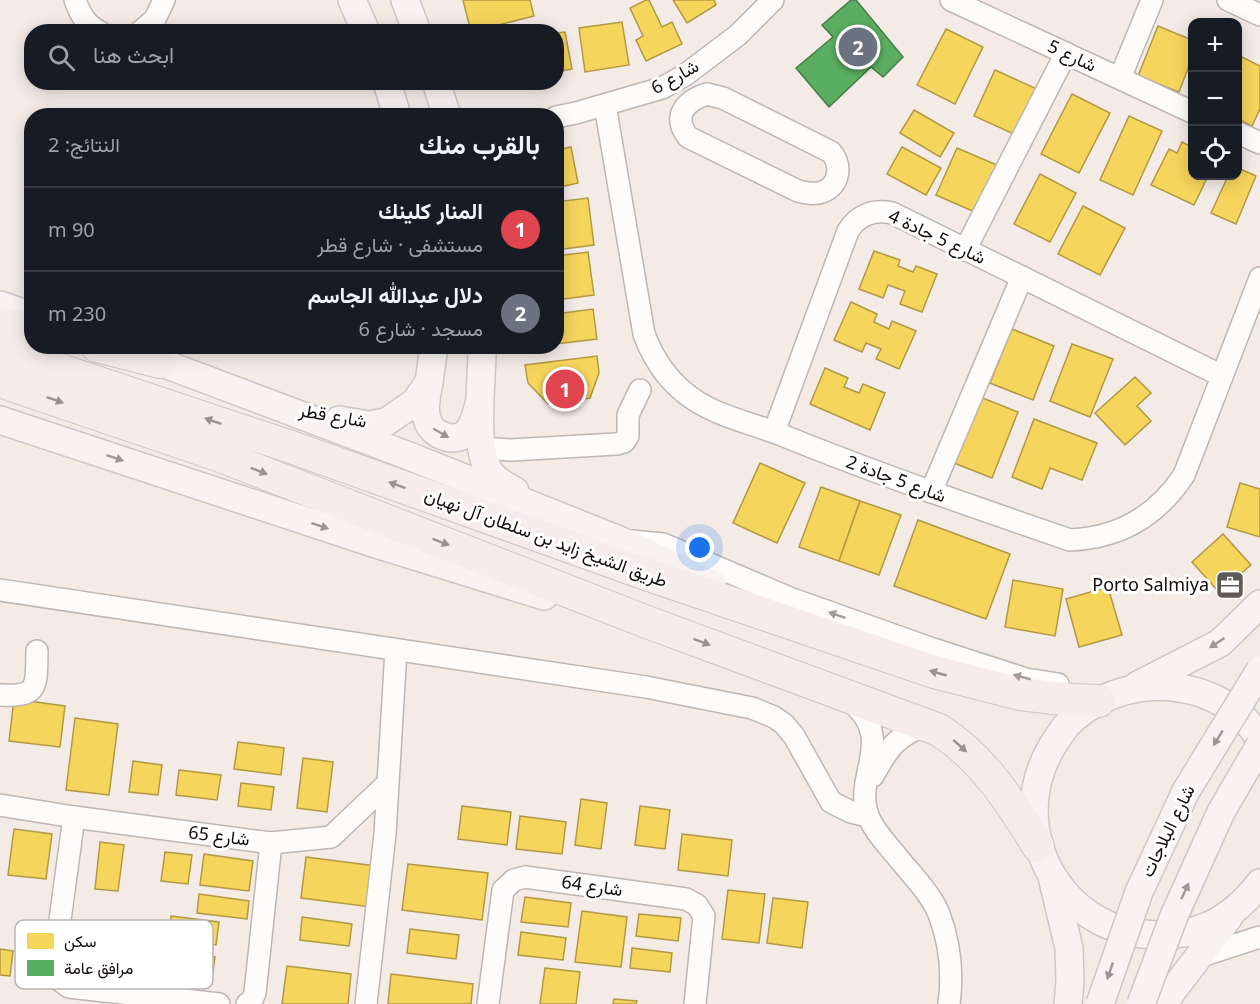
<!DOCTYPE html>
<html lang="ar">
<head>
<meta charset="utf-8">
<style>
	:root { --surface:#171b24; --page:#20242c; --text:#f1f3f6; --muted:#9ea1a6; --line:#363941; --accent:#ea580c }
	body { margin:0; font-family:"Noto Sans",Vazirmatn,sans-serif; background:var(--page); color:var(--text); direction:rtl }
	.controls { position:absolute; right:18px; top:18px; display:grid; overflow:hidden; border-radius:12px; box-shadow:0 3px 15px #0003 }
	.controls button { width:54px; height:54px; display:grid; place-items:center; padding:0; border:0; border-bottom:2px solid var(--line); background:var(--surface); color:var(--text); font:30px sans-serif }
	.you { position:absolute; left:700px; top:548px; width:21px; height:21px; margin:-15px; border:4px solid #fff; border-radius:50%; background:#1a73e8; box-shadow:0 0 0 9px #1a73e833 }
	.badge { display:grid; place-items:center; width:39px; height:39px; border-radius:50%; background:var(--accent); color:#fff; font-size:20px; font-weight:700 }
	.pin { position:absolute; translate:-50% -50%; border:3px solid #fff; box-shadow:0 2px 6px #0006 }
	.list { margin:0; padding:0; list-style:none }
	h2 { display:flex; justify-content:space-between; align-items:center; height:78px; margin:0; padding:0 24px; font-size:26px }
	h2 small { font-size:20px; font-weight:400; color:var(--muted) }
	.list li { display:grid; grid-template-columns:39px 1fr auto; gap:18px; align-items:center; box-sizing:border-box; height:84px; padding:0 24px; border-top:2px solid var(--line) }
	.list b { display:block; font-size:22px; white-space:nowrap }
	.list p { margin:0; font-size:20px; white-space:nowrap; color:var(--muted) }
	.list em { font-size:20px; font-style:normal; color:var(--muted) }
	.icon { flex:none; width:33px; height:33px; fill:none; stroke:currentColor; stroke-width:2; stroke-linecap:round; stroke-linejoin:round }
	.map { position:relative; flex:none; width:1260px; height:1004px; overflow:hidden; direction:ltr }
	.search { position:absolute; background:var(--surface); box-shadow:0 3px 15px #0003; left:24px; top:24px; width:540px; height:66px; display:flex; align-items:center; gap:15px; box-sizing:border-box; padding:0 21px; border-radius:24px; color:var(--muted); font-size:22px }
	.panel { position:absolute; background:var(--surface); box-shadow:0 3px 15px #0003; left:24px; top:108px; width:540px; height:246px; border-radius:24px; direction:rtl }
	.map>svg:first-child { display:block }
	.homes { fill:#f6d55c; stroke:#b19943; stroke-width:1.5 }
	.public { fill:#5aae61; stroke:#447d47; stroke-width:1.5 }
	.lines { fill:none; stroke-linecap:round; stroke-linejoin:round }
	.minor-casing { stroke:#bdb6b3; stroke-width:24 }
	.major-casing { stroke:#cbc7c5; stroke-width:30 }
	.highway-casing { stroke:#cbc7c5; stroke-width:34 }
	.minor { stroke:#fdfcfb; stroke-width:21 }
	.major { stroke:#f8f3f2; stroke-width:27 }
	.highway { stroke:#f5eceb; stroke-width:32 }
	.major-bridge-casing { stroke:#cbc7c5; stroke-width:30; stroke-linecap:butt }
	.major-bridge { stroke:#f8f3f2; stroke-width:27 }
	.oneway { fill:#9a9291 }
	.oneway2 { fill:#9c9795 }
	.oneway3 { fill:#9f9c9a }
	.labels { text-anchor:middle; stroke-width:6; stroke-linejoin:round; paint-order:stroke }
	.street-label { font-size:18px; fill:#110c09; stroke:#fff }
	.poi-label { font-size:18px; fill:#110c09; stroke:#fff; text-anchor:end }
	.key { fill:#fff; stroke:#b8b6b5; stroke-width:1.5 }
	.key-label { font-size:16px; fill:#110c09 }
</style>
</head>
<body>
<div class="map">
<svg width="1260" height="1004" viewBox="0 0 1260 1004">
	<rect width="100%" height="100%" fill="#f4ebe7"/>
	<!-- homes -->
	<g class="homes">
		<polygon points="463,0 530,0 534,16 471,32"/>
		<polygon points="646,0 649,0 662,27 672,22 682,44 646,61 636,40 643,36 630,8"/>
		<polygon points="673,0 714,0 716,5 687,23"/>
		<polygon points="622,22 629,65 585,72 579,28"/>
		<polygon points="1158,26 1192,40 1192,58 1179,92 1138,76"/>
		<polygon points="946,29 983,47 955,104 917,85"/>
		<polygon points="565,32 572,69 556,72 556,33"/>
		<polygon points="1238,55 1260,66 1260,109 1252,126 1238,119"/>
		<polygon points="995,70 1037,89 1016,135 974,116"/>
		<polygon points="1072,94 1110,113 1079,173 1041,154"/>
		<polygon points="914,110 954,133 940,157 900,133"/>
		<polygon points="1129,116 1162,131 1133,195 1100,180"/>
		<polygon points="1182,142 1192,147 1192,176 1208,176 1194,205 1151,185 1169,149 1177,153"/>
		<polygon points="571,147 578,183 556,188 556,150"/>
		<polygon points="902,147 941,168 926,195 887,174"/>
		<polygon points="957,148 999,166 977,213 936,195"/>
		<polygon points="1238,168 1256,176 1236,224 1211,213 1228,176 1238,176"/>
		<polygon points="1040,174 1076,193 1050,242 1014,224"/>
		<polygon points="588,198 594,245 556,250 556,202"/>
		<polygon points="1083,206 1125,228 1100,275 1058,254"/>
		<polygon points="874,251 900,260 898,266 913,272 916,266 937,274 922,312 900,304 905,291 888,285 883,298 859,289"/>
		<polygon points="588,252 594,295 556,300 556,256"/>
		<polygon points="851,302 877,314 874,322 889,329 892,321 916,331 899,369 876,359 881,349 866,343 862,352 834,340"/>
		<polygon points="593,309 597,339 556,344 556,314"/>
		<polygon points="1012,329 1054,346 1033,400 990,383"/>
		<polygon points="1072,344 1113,359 1090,417 1050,401"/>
		<polygon points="597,356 599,373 590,398 548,404 528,383 525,365"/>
		<polygon points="825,368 848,378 844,387 859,393 863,384 885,393 870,430 810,404"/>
		<polygon points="1135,377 1151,393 1137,406 1151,421 1125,445 1095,413"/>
		<polygon points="980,397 1018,412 992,478 954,463"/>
		<polygon points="1034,419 1097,443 1082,480 1050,468 1042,489 1012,477"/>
		<polygon points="760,463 805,483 777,543 733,523"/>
		<polygon points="1240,483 1260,489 1260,537 1227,527"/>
		<polygon points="821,487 860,501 839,561 799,547"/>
		<polygon points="860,501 901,515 879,575 839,561"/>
		<polygon points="918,520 1010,554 986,619 894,586"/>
		<polygon points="1223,534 1251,565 1219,592 1192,562"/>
		<polygon points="1013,580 1063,589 1055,636 1005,627"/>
		<polygon points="1108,587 1122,635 1079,647 1066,599"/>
		<polygon points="14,699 65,706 60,747 9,741"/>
		<polygon points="75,718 118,724 109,795 66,790"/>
		<polygon points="238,742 284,748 281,775 234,769"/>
		<polygon points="303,758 333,762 327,812 297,808"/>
		<polygon points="133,761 162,765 158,795 129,792"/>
		<polygon points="179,770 221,775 217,800 176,795"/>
		<polygon points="241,783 274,787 271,810 238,806"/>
		<polygon points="581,799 607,803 601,849 575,845"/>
		<polygon points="462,806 511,812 507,845 458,839"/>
		<polygon points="640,806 670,810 665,849 635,845"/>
		<polygon points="520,816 566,822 562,854 516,849"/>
		<polygon points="14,829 52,834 46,879 8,875"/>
		<polygon points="682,834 732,840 728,876 678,870"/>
		<polygon points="100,842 124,845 118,891 95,889"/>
		<polygon points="165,852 192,855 188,884 161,881"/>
		<polygon points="204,854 253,861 249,891 200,885"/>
		<polygon points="306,857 376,866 371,907 301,898"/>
		<polygon points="408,864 488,873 482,920 402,910"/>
		<polygon points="728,890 765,894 759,943 722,939"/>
		<polygon points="199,894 249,901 247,919 197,913"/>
		<polygon points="525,897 571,903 568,927 521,922"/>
		<polygon points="773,898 808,902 802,948 767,943"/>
		<polygon points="582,911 627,917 621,967 575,962"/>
		<polygon points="639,914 681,918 678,941 636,936"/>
		<polygon points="171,916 219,922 216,945 169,940"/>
		<polygon points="302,917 352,924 349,946 300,940"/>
		<polygon points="410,929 459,935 456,959 407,953"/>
		<polygon points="521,932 566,938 563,960 518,955"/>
		<polygon points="632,948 672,953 670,972 630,968"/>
		<polygon points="0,949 13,951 10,976 0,975"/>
		<polygon points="163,950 215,957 212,979 160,973"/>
		<polygon points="287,966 351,974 348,1004 282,1004"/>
		<polygon points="545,968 580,972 576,1004 540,1004"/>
		<polygon points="391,974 473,984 471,1004 388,1004"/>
		<polygon points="614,999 637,1001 636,1004 613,1004"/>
	</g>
	<!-- public -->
	<polygon class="public" points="851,0 856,0 903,57 883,77 871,67 829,107 796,68 833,37 822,25"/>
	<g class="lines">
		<!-- minor casing -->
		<g class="minor-casing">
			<g id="minor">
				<path d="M75 0C80 14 86 25 100 32"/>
				<polyline points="951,0 1192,112"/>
				<polyline points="1228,0 1260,15"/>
				<polyline points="140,32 155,19 164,0"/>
				<polyline points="1120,78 1152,0"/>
				<path d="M707 94 723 98 831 152C842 165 840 186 822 192 814 195 806 193 798 191L688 137C672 116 685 101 707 94Z"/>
				<path d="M605 105 644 334C654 361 671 385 696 401 723 418 755 424 784 436 878 474 974 507 1070 540 1120 538 1157 516 1184 475L1260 278"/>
				<polyline points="556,117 576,113 662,88 685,75 738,35 773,0"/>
				<polyline points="1238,133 1260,143"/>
				<polyline points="965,250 1066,53"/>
				<path d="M774 432 848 231C858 215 873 209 892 213L1222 376"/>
				<polyline points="481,448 511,450 616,444 624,442 628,436 628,415 640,390"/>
				<polyline points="931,492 1022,277"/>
				<polyline points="631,541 663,544 792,599 930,648 1026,679 1058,684"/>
				<polyline points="0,590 646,687 752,708 774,717 784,724 794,736 831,802 851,812 868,816"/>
				<path d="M0 695C40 697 36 686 37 651"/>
				<path d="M849 700C899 740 851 775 869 818 876 834 889 846 899 859 912 875 931 894 939 914 950 943 953 974 949 1004"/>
				<path d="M873 776C888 749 896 735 927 725"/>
				<polyline points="0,805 74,817 271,843 331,837 387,784"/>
				<polyline points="74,817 54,964 58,979 69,987 219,1004"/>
				<polyline points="1198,957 1260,937"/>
				<polyline points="247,1004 251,1002 255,993 271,843"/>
				<polyline points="366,1004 385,834 396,650"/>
				<polyline points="488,1004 503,890 514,880 525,877 686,899 697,905 704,916 695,1004"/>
			</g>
		</g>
		<!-- major casing -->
		<g class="major-casing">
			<g id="major">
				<polyline points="352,0 366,32"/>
				<polyline points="405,0 417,32"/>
				<polyline points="387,82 397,116"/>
				<polyline points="436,82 447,116"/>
				<polyline points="0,305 32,316"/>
				<path d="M482 346C483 379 471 450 492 475 498 482 507 486 515 491"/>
				<polyline points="141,355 409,456 619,540 712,584"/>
				<path d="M429 382C427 394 423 407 427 419 432 438 461 446 471 427 475 420 477 411 479 404"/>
				<polyline points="0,420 379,545 544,596"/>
				<polyline points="339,420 369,425 386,422 415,402 429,382 434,346"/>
				<polyline points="1138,685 1220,643 1260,604"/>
				<path d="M1260 738C1254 731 1249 723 1242 717 1192 672 1111 678 1066 726 1061 732 1057 739 1053 745 1024 792 1029 850 1064 892 1083 915 1112 931 1142 934 1194 939 1228 924 1260 883"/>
				<polyline points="1053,881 1069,948 1070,981 1068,1004"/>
				<polyline points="1165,1004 1170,994 1229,917"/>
			</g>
		</g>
		<!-- highway casing -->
		<g class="highway-casing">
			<g id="highway">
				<polyline points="0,323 32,330"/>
				<polyline points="97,346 160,362"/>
				<polyline points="0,350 291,447 646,574 934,672 1020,694 1072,700 1099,701"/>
				<path d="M0 381 218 455 647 622 939 730C983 758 1011 802 1038 846"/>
			</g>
		</g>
		<!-- minor -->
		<use href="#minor" class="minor"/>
		<!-- major -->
		<use href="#major" class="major"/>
		<!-- highway -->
		<use href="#highway" class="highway"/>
		<!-- major-bridge casing -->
		<g class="major-bridge-casing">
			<g id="major-bridge">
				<polyline points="1100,1004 1139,892 1186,791 1260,670"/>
				<polyline points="1141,1004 1174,916 1221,812 1260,745"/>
			</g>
		</g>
		<!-- major-bridge -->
		<use href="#major-bridge" class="major-bridge"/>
	</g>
	<!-- one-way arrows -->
	<defs><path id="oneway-solid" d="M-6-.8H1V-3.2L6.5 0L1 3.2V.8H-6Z" transform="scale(1.5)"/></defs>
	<g class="oneway">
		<use href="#oneway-solid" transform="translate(55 400) rotate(19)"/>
		<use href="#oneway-solid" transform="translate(213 421) rotate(-161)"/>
		<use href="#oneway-solid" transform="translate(259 471) rotate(21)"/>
		<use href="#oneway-solid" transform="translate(397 485) rotate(-160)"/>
		<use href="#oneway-solid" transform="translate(441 542) rotate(21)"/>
		<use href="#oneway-solid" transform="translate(702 642) rotate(21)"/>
		<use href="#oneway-solid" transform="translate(938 673) rotate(-164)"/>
		<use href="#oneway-solid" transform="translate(960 746) rotate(42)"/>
	</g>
	<g class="oneway2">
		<use href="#oneway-solid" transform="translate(441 433) rotate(30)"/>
		<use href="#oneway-solid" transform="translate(115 458) rotate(18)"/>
		<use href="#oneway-solid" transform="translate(320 526) rotate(18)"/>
		<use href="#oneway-solid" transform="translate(1217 643) rotate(147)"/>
		<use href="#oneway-solid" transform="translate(1218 738) rotate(122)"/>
		<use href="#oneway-solid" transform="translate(1185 891) rotate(-65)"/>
		<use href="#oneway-solid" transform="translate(1110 971) rotate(109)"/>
	</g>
	<g class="oneway3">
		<use href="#oneway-solid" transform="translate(837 615) rotate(-161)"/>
		<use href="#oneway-solid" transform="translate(1022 677) rotate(-165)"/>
	</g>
	<!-- icons -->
	<defs>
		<g id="office-square" transform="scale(1.5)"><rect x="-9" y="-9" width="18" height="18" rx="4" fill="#605a57" stroke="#fff"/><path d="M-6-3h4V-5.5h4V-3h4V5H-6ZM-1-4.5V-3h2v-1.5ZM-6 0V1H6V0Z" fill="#fff"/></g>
	</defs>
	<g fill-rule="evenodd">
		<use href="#office-square" x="1230" y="585"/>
	</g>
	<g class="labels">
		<!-- street labels -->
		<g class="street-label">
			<text transform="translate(1072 56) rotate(25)" y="6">شارع 5</text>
			<text transform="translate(675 77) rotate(-29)" y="6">شارع 6</text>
			<text transform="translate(937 237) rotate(25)" y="6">شارع 5 جادة 4</text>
			<text transform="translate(333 416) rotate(10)" y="6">شارع قطر</text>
			<text transform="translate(896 479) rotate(20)" y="6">شارع 5 جادة 2</text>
			<text transform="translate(546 538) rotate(20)" y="6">طريق الشيخ زايد بن سلطان آل نهيان</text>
			<text transform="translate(1168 831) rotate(-64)" y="6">شارع البلاجات</text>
			<text transform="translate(219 836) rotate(7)" y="6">شارع 65</text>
			<text transform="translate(592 886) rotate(8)" y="6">شارع 64</text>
		</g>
		<!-- poi labels -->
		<g class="poi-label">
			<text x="1209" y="591">Porto Salmiya</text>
		</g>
	</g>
	<!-- legend -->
	<rect x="15" y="920" width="198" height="69" rx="9" class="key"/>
	<rect x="27" y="933" width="27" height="16" fill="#f6d55c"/>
	<rect x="27" y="960" width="27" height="16" fill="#5aae61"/>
	<g class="key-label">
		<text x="64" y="947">سكن</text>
		<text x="64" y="974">مرافق عامة</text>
	</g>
</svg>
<div class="controls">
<button>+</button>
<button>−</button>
<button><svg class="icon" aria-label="locate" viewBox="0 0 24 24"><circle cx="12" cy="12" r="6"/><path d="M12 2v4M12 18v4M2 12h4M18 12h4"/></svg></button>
</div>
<div class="you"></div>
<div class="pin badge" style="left:565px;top:389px;background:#e0444e">1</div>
<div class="pin badge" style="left:858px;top:47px;background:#6b7280">2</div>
<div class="search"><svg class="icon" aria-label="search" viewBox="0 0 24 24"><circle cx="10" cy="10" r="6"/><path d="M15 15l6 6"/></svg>ابحث هنا</div>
<section class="panel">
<h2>بالقرب منك<small>النتائج: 2</small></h2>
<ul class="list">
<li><span class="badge" style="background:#e0444e">1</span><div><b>المنار كلينك</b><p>مستشفى · شارع قطر</p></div><em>90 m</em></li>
<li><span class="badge" style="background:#6b7280">2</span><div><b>دلال عبدالله الجاسم</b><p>مسجد · شارع 6</p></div><em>230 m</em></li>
</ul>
</section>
</div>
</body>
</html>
